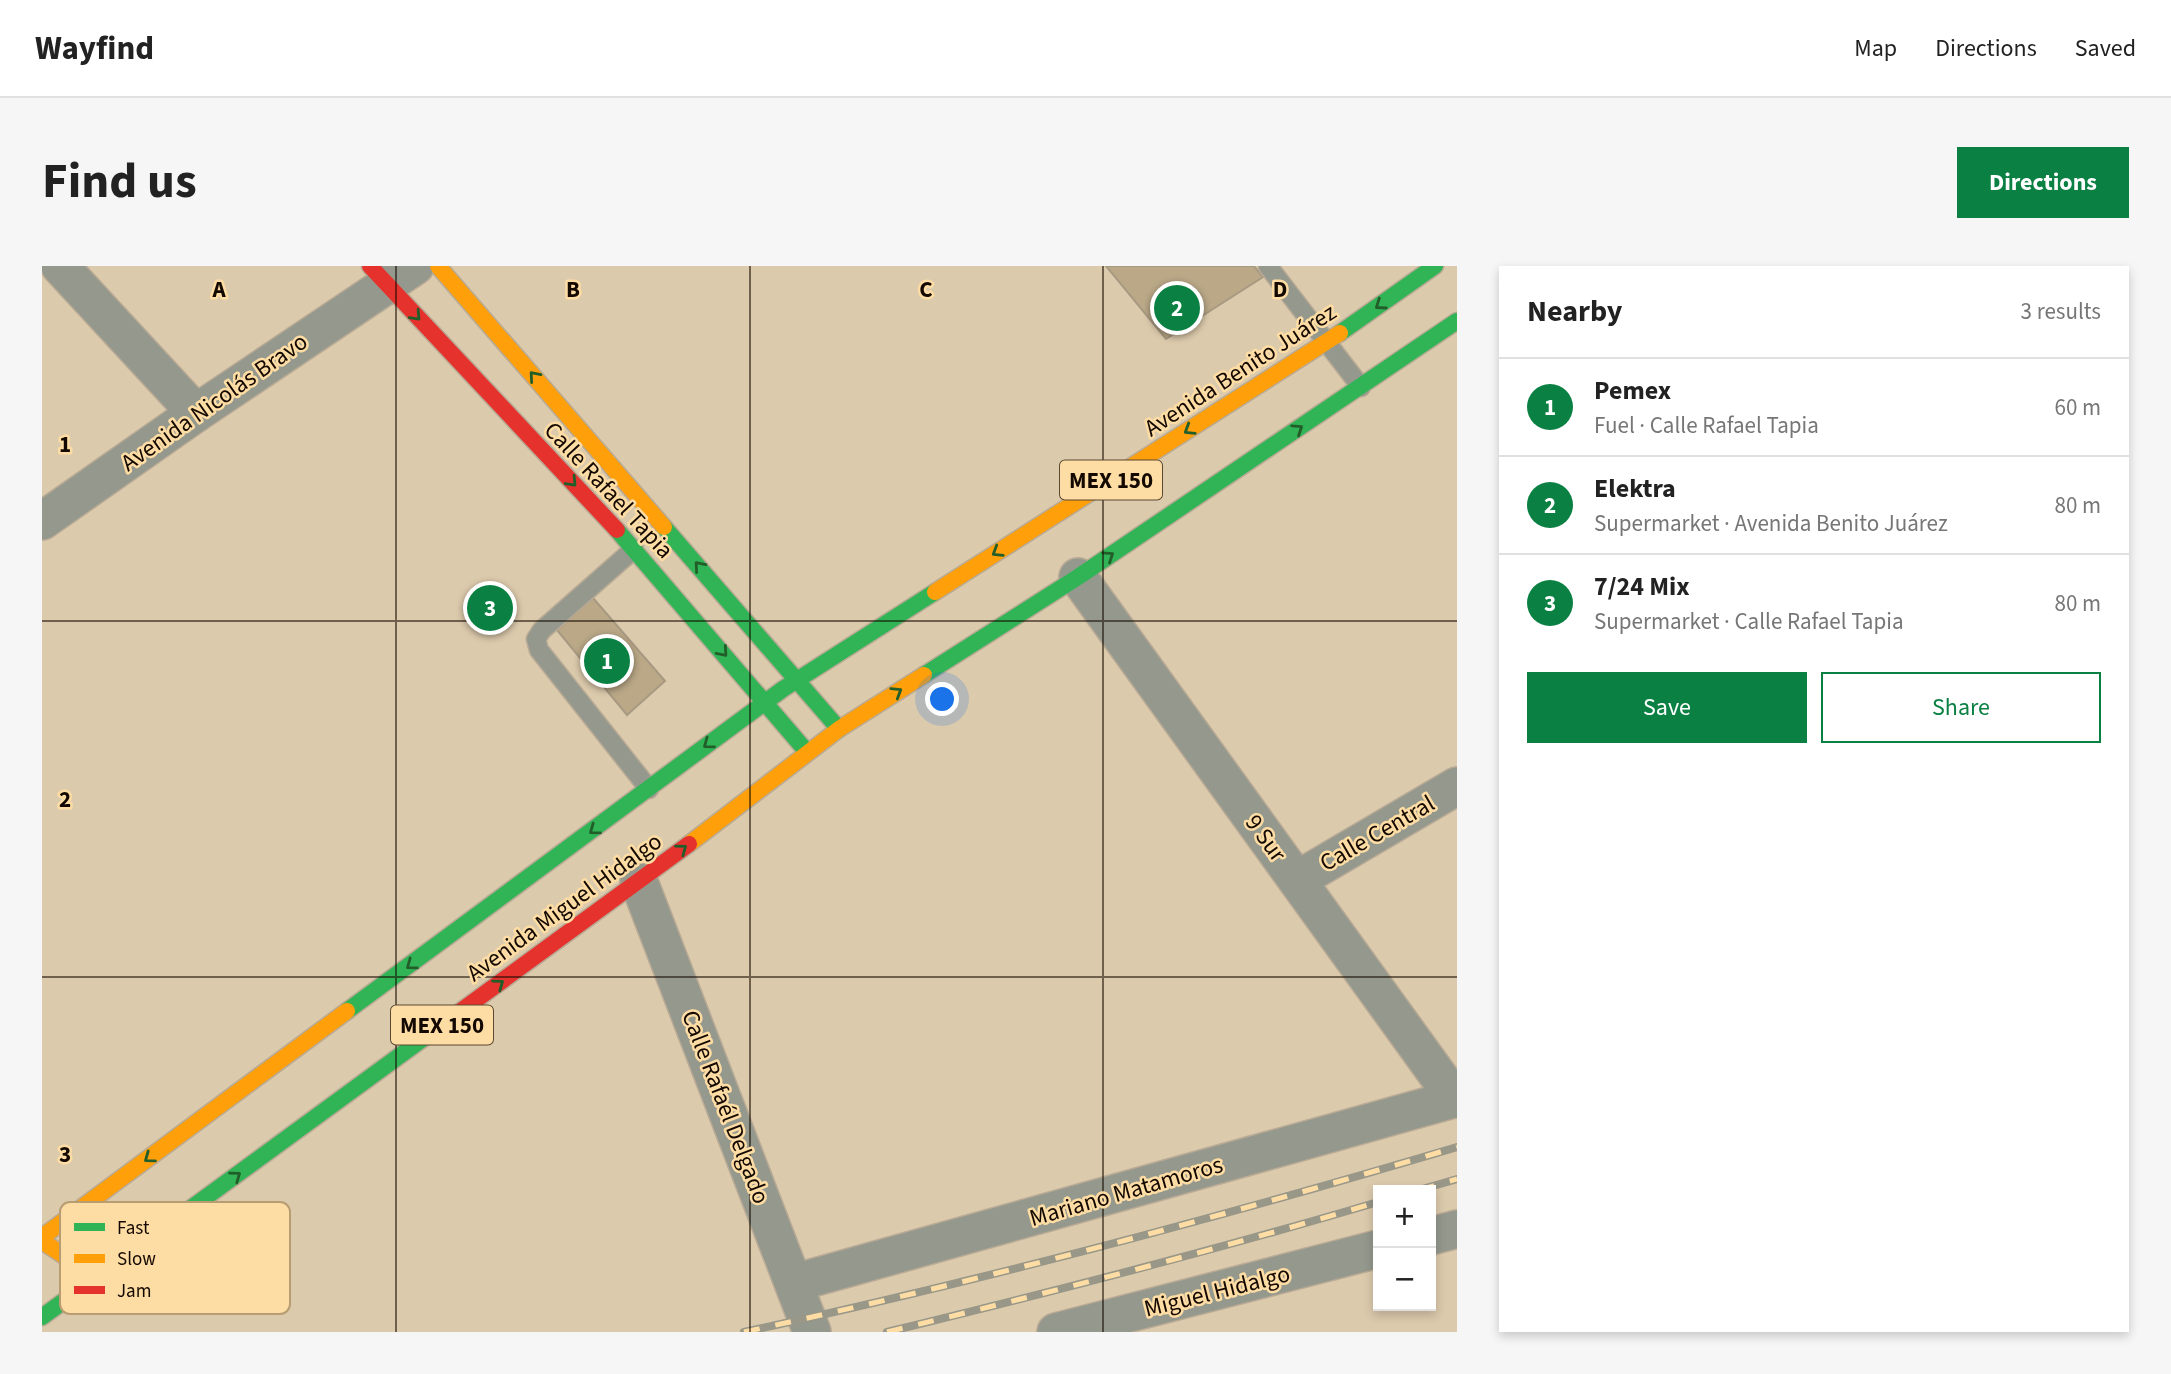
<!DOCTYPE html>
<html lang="en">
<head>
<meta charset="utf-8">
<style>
	:root { --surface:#fff; --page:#f6f6f6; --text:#222; --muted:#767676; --line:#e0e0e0; --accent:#0b8043 }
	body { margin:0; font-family:"Source Sans 3",sans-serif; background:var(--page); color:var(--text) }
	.controls { position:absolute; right:21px; bottom:21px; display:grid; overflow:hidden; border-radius:0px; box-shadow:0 4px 10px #0003 }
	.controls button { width:63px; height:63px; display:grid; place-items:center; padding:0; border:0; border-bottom:2px solid var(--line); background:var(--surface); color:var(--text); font:35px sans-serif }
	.you { position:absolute; left:901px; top:434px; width:24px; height:24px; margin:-18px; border:5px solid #fff; border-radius:50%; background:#1a73e8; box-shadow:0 0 0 10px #1a73e833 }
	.badge { display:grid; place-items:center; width:46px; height:46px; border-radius:50%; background:var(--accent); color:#fff; font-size:23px; font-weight:700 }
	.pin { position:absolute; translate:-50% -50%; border:4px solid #fff; box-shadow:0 2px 7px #0006 }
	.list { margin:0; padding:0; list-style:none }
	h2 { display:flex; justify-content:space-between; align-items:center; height:91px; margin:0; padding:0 28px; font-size:30px }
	h2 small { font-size:23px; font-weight:400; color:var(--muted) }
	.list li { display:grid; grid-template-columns:46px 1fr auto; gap:21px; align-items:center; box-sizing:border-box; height:98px; padding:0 28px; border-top:2px solid var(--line) }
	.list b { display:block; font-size:26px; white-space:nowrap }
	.list p { margin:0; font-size:23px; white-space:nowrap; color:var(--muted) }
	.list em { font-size:23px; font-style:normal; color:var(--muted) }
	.actions { display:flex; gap:14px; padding:21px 28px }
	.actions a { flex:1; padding:16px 0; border:2px solid var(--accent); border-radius:0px; text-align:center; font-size:24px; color:var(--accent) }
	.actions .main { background:var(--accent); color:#fff }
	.map { position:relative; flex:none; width:1415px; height:1066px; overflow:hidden; border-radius:0px }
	header { display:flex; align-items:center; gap:42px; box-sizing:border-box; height:98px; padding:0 35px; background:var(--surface); border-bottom:2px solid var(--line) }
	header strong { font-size:33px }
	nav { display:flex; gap:38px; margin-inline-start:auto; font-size:24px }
	.intro { display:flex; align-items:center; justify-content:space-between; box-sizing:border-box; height:168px; padding:0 42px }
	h1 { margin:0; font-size:49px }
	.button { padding:18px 32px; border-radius:0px; background:var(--accent); color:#fff; font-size:24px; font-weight:700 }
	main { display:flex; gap:42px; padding:0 42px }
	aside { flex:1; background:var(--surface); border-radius:0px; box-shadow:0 4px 10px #0003 }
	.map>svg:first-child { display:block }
	.building { fill:#baa887; stroke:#a89a82; stroke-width:2 }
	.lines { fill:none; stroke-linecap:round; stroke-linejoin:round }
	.lane-casing { stroke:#b8aa95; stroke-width:21 }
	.street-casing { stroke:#b8aa95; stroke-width:40 }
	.fast-casing { stroke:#b8aa95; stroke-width:19 }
	.slow-casing { stroke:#b8aa95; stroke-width:19 }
	.jam-casing { stroke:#b8aa95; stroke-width:19 }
	.lane { stroke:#94988d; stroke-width:18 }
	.street { stroke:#94988d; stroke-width:37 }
	.fast { stroke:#30b455; stroke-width:16 }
	.slow { stroke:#ff9f0a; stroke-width:16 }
	.jam { stroke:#e5322d; stroke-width:16 }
	.rail-casing { stroke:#989788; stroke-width:8 }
	.rail { stroke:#fedda5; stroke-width:5; stroke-dasharray:16; stroke-linecap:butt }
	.oneway { stroke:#225e2a }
	.grid { fill:none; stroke:#140900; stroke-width:2; stroke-opacity:0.55 }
	.labels { text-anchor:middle; stroke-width:5; stroke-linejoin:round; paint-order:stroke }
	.shield { fill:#fedda5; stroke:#5a4932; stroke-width:2 }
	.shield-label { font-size:23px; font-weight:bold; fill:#140900 }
	.street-label { font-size:24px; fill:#140900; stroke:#fedda5 }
	.key { fill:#fedda5; stroke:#b89d73; stroke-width:2 }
	.key-label { font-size:19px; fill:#140900 }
	.grid-label { font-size:23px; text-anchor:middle; font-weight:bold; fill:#140900; stroke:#fedda5; stroke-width:5; stroke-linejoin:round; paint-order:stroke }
</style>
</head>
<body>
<header>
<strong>Wayfind</strong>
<nav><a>Map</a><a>Directions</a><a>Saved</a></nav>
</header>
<div class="intro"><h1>Find us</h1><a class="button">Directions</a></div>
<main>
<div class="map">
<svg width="1415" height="1066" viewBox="0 0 1415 1066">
	<rect width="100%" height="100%" fill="#dccaac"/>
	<!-- building -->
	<g class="building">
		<polygon points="1064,0 1212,0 1221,11 1124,73"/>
		<polygon points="551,332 623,415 585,449 515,364"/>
	</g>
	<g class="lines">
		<!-- lane casing -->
		<g class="lane-casing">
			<g id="lane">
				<polyline points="1226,0 1319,121"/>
				<polyline points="592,283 500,364 494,373 497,384 607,523"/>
			</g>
		</g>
		<!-- street casing -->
		<g class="street-casing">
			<g id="street">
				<polyline points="18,0 154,147"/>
				<polyline points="0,255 154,147 373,0"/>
				<polyline points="1036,311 1413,833"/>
				<polyline points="1255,614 1415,520"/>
				<polyline points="597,616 770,1066"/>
				<polyline points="1389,970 1415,963"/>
				<polyline points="752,1017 1415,832"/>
				<polyline points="1014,1066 1336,983"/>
			</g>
		</g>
		<!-- fast casing -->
		<g class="fast-casing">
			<g id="fast">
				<polyline points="1298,67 1393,0"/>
				<polyline points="622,261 797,463"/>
				<polyline points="575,264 765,486"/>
				<polyline points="882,409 1036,311 1415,55"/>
				<polyline points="305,745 741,423 893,326"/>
				<polyline points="0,1051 386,769"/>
			</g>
		</g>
		<!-- slow casing -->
		<g class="slow-casing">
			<g id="slow">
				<polyline points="396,0 622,261"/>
				<polyline points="893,326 1298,67"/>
				<polyline points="647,578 797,463 882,409"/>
				<polyline points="0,971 305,745"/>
				<polyline points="0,975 55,1012"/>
			</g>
		</g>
		<!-- jam casing -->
		<g class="jam-casing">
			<g id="jam">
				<polyline points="328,0 575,264"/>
				<polyline points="386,769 647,578"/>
			</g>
		</g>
		<!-- lane -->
		<use href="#lane" class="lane"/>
		<!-- street -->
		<use href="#street" class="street"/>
		<!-- fast -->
		<use href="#fast" class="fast"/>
		<!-- slow -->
		<use href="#slow" class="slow"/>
		<!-- jam -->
		<use href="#jam" class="jam"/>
		<!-- rail casing -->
		<g class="rail-casing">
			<g id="rail">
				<polyline points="1377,924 1415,913"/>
				<path d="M702 1066C943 1014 1179 951 1415 881"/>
				<path d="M845 1066C1010 1026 1174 984 1336 936"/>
			</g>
		</g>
		<!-- rail -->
		<use href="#rail" class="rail"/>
	</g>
	<!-- one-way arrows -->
	<defs><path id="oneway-chevron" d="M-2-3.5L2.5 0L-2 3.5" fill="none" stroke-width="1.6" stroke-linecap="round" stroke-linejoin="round" transform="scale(1.75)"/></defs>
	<g class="oneway">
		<use href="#oneway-chevron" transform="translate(1338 39) rotate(145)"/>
		<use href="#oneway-chevron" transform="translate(374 50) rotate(47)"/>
		<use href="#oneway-chevron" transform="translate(492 110) rotate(-131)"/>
		<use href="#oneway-chevron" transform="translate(1256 163) rotate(-34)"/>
		<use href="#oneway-chevron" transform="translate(1147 164) rotate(148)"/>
		<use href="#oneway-chevron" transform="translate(530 216) rotate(47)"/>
		<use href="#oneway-chevron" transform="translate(955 286) rotate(148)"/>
		<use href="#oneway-chevron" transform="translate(1067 290) rotate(-34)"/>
		<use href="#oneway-chevron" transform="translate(657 300) rotate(-131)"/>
		<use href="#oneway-chevron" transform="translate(681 386) rotate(49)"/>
		<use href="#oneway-chevron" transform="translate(855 426) rotate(-32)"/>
		<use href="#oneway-chevron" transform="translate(666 478) rotate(143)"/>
		<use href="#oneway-chevron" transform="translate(552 564) rotate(144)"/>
		<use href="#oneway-chevron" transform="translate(640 583) rotate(-37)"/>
		<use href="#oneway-chevron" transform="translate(369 699) rotate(144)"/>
		<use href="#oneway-chevron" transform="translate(457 718) rotate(-36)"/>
		<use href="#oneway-chevron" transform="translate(107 892) rotate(144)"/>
		<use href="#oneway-chevron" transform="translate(194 910) rotate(-36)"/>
	</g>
	<!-- grid -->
	<path class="grid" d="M354 0V1066M708 0V1066M1061 0V1066M0 355H1415M0 711H1415"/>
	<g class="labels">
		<!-- shield labels -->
		<g class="shield">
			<rect x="1018" y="194.5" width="102" height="39" rx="5"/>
			<rect x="349" y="739.5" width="102" height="39" rx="5"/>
		</g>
		<g class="shield-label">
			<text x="1069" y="222">MEX 150</text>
			<text x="400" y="767">MEX 150</text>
		</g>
		<!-- street labels -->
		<g class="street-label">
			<text transform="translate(1198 104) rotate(-33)" y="8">Avenida Benito Juárez</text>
			<text transform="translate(172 136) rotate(-35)" y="8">Avenida Nicolás Bravo</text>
			<text transform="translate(567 224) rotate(47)" y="8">Calle Rafael Tapia</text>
			<text transform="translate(1335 567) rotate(-30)" y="8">Calle Central</text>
			<text transform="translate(1224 572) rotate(54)" y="8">9 Sur</text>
			<text transform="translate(522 641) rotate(-36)" y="8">Avenida Miguel Hidalgo</text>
			<text transform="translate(684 841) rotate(69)" y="8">Calle Rafaél Delgado</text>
			<text transform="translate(1084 925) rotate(-16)" y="8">Mariano Matamoros</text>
			<text transform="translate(1175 1025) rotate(-14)" y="8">Miguel Hidalgo</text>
		</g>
	</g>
	<!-- legend -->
	<rect x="18" y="936" width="230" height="112" rx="10" class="key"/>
	<rect x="32" y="957" width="31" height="8" fill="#30b455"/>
	<rect x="32" y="988" width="31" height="9" fill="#ff9f0a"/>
	<rect x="32" y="1020" width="31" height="8" fill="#e5322d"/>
	<g class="key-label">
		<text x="75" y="968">Fast</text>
		<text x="75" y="999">Slow</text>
		<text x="75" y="1031">Jam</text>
	</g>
	<g class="grid-label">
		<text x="177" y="31">A</text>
		<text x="531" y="31">B</text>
		<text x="884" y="31">C</text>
		<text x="1238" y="31">D</text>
		<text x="23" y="186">1</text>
		<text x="23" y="541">2</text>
		<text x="23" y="896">3</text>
	</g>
</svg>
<div class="controls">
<button>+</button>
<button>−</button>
</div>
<div class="you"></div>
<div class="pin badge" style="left:565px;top:395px">1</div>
<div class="pin badge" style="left:1135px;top:42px">2</div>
<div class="pin badge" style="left:448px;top:342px">3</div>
</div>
<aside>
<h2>Nearby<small>3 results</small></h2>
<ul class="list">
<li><span class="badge">1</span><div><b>Pemex</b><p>Fuel · Calle Rafael Tapia</p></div><em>60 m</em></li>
<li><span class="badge">2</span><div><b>Elektra</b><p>Supermarket · Avenida Benito Juárez</p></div><em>80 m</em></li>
<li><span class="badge">3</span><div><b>7/24 Mix</b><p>Supermarket · Calle Rafael Tapia</p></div><em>80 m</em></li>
</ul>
<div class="actions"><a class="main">Save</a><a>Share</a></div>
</aside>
</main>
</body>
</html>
